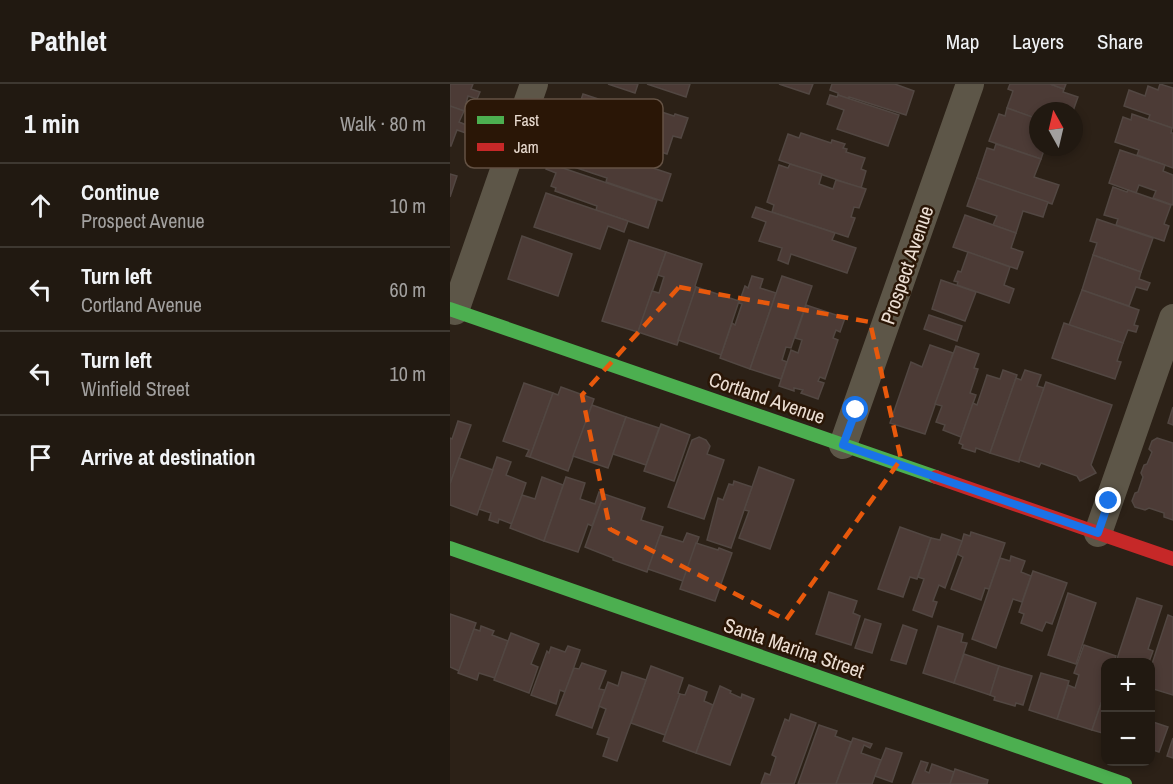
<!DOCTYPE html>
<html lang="en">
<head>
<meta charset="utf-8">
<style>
	:root { --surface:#211911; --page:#29221a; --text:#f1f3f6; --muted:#a2a09f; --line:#3e3831 }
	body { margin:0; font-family:"Archivo Narrow",sans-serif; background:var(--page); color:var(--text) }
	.controls { position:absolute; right:18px; bottom:18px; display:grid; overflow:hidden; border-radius:12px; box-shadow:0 3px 9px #0003 }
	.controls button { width:54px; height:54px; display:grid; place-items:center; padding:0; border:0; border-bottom:2px solid var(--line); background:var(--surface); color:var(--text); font:30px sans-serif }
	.compass { position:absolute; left:579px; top:18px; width:54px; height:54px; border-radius:50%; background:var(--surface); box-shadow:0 3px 9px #0003; rotate:352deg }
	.stop { position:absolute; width:18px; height:18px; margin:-14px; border:4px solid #1a73e8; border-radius:50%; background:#fff }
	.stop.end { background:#1a73e8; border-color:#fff; box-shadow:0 2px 6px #0008 }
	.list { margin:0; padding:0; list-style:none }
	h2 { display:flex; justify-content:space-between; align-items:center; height:78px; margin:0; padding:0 24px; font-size:26px }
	h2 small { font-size:20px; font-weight:400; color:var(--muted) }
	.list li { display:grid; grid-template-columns:39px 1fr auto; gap:18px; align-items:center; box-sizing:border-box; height:84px; padding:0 24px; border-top:2px solid var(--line) }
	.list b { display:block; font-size:22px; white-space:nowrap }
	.list p { margin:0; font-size:20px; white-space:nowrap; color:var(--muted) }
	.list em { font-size:20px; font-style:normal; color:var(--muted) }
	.icon { flex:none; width:33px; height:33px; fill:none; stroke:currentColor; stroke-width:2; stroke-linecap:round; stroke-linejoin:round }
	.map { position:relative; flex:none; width:723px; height:700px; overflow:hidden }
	header { display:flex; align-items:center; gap:36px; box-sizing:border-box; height:84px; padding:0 30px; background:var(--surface); border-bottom:2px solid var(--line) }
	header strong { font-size:28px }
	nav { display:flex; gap:33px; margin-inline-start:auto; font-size:21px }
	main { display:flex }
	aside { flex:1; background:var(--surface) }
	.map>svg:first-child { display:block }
	.building { fill:#4c3b36; stroke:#524742; stroke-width:1.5 }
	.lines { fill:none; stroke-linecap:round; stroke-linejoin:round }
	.street { stroke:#5d5648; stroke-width:28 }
	.fast { stroke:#4caf50; stroke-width:14 }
	.jam { stroke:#c62828; stroke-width:14 }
	.route { stroke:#1a73e8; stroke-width:8 }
	.marked { fill:none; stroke:#e8590c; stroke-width:4.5; stroke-dasharray:12 8; stroke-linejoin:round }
	.labels { text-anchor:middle; stroke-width:5; stroke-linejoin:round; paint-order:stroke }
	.street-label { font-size:20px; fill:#ecded3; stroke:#2a1606 }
	.key { fill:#2a1606; stroke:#645244; stroke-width:1.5 }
	.key-label { font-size:16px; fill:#ecded3 }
</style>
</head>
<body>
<header>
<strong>Pathlet</strong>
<nav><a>Map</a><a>Layers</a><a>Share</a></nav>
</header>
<main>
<aside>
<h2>1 min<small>Walk · 80 m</small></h2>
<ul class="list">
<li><svg class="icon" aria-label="ahead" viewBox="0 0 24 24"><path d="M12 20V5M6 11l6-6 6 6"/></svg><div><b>Continue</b><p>Prospect Avenue</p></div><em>10 m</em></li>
<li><svg class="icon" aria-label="left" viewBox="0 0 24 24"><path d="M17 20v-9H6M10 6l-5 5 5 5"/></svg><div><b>Turn left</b><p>Cortland Avenue</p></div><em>60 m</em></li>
<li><svg class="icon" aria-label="left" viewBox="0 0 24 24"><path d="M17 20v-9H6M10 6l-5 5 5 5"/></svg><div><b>Turn left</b><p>Winfield Street</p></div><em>10 m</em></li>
<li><svg class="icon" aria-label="arrive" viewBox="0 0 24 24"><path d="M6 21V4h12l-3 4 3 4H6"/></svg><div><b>Arrive at destination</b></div></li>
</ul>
</aside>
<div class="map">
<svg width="723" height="700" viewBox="0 0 723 700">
	<rect width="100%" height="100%" fill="#2c2117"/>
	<!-- building -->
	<g class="building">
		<polygon points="0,0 23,0 21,5 30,8 27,15 18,12 14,27 0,22"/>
		<polygon points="158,0 188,0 185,9"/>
		<polygon points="197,0 240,0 236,13"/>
		<polygon points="329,0 363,0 359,10"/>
		<polygon points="382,0 445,0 464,7 456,31 399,13 398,15 388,11 388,9 380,6"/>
		<polygon points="560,0 600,0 614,5 613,8 628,13 623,27 588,27 588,35 557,24 563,7 558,5"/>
		<polygon points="600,0 616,0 614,5"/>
		<polygon points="710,0 723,4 723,44 698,36 700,31 674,22 679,6 695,12 698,2 708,6"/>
		<polygon points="133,10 188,28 190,21 224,32 225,30 238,34 231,54 223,52 217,70 179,57 178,60 128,44 133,30 127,28"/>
		<polygon points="380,11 387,13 388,11 449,31 438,62 387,45 394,26 377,20"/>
		<polygon points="0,22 14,27 9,38 19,42 16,49 7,46 1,62 0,62"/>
		<polygon points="557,24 588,35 588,63 595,63 591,75 539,57 549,30 555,32"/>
		<polygon points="682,30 722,44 721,49 723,49 723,84 687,71 689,66 665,58 673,33 681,36"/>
		<polygon points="351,49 381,59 382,56 395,60 393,64 397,65 396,68 415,74 411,85 416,87 411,104 329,76 338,50 349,54"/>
		<polygon points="109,53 221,90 212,117 156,98 157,94 115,80 116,78 110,76 116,61 107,58"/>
		<polygon points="546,60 591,75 584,93 609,101 602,120 527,94 537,64 544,66"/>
		<polygon points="670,66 715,81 713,87 723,91 723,121 703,114 706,107 689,101 686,109 659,99"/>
		<polygon points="98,79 207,116 198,144 146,126 147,122 105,107 106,104 101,102 106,89 96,85"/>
		<polygon points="340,80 372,90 369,100 383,105 386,96 416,105 409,124 404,123 401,133 405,134 398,153 322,128 324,121 317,118 329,81 338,84"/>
		<polygon points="0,90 7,92 0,113"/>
		<polygon points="527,94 598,118 593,133 573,127 566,149 543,141 547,132 517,122"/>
		<polygon points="663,103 677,108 678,106 721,121 714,140 719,142 714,157 666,141 668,135 654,131"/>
		<polygon points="96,109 178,137 174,148 158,142 150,165 84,143"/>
		<polygon points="306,123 385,149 382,156 406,164 397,189 341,170 338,180 328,176 332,164 309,157 316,138 302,133"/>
		<polygon points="515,131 566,149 561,164 573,168 567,185 503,163"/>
		<polygon points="647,135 703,154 691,188 643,171 647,159 640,157"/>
		<polygon points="72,152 122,170 108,212 58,195"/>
		<polygon points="179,156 216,168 188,248 152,237"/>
		<polygon points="216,168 252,180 245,202 246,203 227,261 188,248 202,207 209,209 214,193 208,191"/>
		<polygon points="518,168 560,183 554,201 564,205 559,219 507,201 508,198 504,197 508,187 511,188"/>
		<polygon points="643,171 691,188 689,195 700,199 697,206 686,203 679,222 632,206"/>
		<polygon points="302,192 313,195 310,204 326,209 300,285 270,274 282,239 285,241 292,220 289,219 295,202 298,204"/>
		<polygon points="332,192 362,202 341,264 336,263 332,276 337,278 331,295 300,285"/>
		<polygon points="491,196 526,208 515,237 482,225"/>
		<polygon points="246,203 289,217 271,271 228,256"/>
		<polygon points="632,206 689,226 684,241 688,242 686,248 678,246 673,259 619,241"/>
		<polygon points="356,221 395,234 390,248 386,246 383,254 388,256 375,295 370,293 368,297 374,299 368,315 351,309 353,306 344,304 344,307 329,302 341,266 348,269 352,256 345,254"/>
		<polygon points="479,231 512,242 507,257 474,245"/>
		<polygon points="614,239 673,259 667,277 671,278 665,295 602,274"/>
		<polygon points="480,261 503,269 475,350 440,339 461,278 472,283"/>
		<polygon points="506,262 529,270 524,284 528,285 520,309 526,311 511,353 493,346 495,341 486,338 492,322 485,320"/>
		<polygon points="553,286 567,291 540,369 526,364 525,368 512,364 513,361 509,359 523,319 527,321 537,291 550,295"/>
		<polygon points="575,286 591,291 587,302 594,304 569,378 540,369 566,294 571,296"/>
		<polygon points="596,298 662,321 641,381 646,389 630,397 627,392 591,379 589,383 569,376"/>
		<polygon points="74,299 103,309 80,373 76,372 79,366 53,357"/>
		<polygon points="111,303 144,315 118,387 80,373 103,309 108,311"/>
		<polygon points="142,321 176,333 158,384 123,372"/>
		<polygon points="723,323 723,341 718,339"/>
		<polygon points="176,333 209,344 196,381 163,370"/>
		<polygon points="8,337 21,341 0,400 0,354 2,355"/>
		<polygon points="211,340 240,351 224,397 194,387"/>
		<polygon points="249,353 256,356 260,362 257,370 274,376 254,435 218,423 242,356"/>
		<polygon points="707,354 723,359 723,436 714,433 714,429 699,424 695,426 685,423 682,417 685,409 688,408 693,393 691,389 694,381 697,380 702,368 699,365 702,357"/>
		<polygon points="47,373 61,378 56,391 76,399 62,440 49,435 48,439 39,436 41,429 29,425"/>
		<polygon points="9,374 43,386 27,431 0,421 0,400"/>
		<polygon points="309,383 344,396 320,465 289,454 299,427 294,426"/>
		<polygon points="92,393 113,401 94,457 60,444 72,411 85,415"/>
		<polygon points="116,393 135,399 130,415 145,420 149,408 154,410 142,442 138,440 128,468 94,457"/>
		<polygon points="284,397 302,403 281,464 257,456 268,414 273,416 279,400 283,401"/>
		<polygon points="154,410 195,424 191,436 213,443 197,488 163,476 163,474 135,463"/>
		<polygon points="450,443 481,454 467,495 460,493 453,513 428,505"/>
		<polygon points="521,448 555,459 539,505 535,504 531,516 501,505 513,473 507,470 512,457 514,450 520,452"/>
		<polygon points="237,449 249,453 233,497 198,485 210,451 233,458"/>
		<polygon points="492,450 512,457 495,504 489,501 483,517 487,518 482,533 463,526 474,495 468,493 481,454 490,456"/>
		<polygon points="246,459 268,466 269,464 282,469 265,517 230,505"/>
		<polygon points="561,472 575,477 571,488 581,492 572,518 563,515 546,564 522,555 550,474 560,477"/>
		<polygon points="583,487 617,499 602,540 596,538 592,547 571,539 574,530 569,528"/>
		<polygon points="379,508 407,517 403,529 410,532 401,561 366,550"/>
		<polygon points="618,509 646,519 626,580 598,571"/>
		<polygon points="687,514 712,522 698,565 703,567 699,578 666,578"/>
		<polygon points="0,530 26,539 9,587 0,583"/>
		<polygon points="718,531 723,533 723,611 700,604 700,586"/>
		<polygon points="415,535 431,540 422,569 405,564"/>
		<polygon points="453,541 467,546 456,580 441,576"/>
		<polygon points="31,542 44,547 42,551 58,557 45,594 29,589 27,596 8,589 24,545 30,547"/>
		<polygon points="488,542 513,550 511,558 517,559 504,599 473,589"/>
		<polygon points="61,549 89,560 81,580 88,583 79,609 44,596"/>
		<polygon points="634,561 666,572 664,578 656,578 656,605 642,646 607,635 618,601 625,604 629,591 624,589"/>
		<polygon points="118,562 130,566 115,608 110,606 106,620 81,611 97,567 99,569 101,563 115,568"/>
		<polygon points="514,570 549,582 540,611 504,599"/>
		<polygon points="132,579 156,587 149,605 155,606 142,644 106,631 124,584 129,585"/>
		<polygon points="201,582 233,594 228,609 230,610 215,651 181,639"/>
		<polygon points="549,582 582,592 573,621 566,619 565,622 544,616 545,613 540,611"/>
		<polygon points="172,588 196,596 167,677 153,672 159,654 147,650 156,625 149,622 158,598 168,602"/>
		<polygon points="591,589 619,597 607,635 579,626"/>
		<polygon points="239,601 257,608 254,617 263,621 246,669 213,657 230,610 235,611"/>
		<polygon points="270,602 281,607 280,609 291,614 292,610 304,615 280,681 246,669"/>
		<polygon points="654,611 656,612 656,650 642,646"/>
		<polygon points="341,630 366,639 344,700 311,700 315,689 320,691 326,673 322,671 335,635 339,637"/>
		<polygon points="700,637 718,643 709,668 700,665"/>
		<polygon points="369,641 387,647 385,652 401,658 386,700 348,700"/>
		<polygon points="403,654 422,660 420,664 414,661 411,669 431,676 422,700 386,700"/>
		<polygon points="723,654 723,674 717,672"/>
		<polygon points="436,664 452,669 442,698 425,692"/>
		<polygon points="471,677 478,679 475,687 479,689 482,680 504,688 500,700 462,700"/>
		<polygon points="505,685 538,696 537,700 500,700"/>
	</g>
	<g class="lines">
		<!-- street -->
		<g class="street">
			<polyline points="5,227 84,0"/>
			<polyline points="393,361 520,0"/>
			<polyline points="648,449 723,234"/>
		</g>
		<!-- fast -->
		<g class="fast">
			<polyline points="0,225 486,393"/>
			<polyline points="0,464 675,700"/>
		</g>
		<!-- jam -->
		<polyline class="jam" points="486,393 723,475"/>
	</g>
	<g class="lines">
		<!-- route -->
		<polyline class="route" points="406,326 393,361 648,449 659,417"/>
	</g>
	<!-- marked area -->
	<path class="marked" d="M229 203 420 238 451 375 336 536 160 445 132 311Z"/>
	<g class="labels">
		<!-- street labels -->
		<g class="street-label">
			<text transform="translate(457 181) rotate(-71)" y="7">Prospect Avenue</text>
			<text transform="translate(317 314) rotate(19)" y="7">Cortland Avenue</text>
			<text transform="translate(344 564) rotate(19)" y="7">Santa Marina Street</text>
		</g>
	</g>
	<!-- legend -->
	<rect x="15" y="15" width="198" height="69" rx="9" class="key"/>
	<rect x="27" y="32" width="27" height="8" fill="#4caf50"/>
	<rect x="27" y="59" width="27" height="8" fill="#c62828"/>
	<g class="key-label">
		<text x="64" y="42">Fast</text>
		<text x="64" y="69">Jam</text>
	</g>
</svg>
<div class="controls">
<button>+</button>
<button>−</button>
</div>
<svg class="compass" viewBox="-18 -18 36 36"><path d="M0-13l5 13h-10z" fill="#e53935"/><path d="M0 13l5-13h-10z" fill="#a2a09f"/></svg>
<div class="stop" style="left:406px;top:326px"></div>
<div class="stop end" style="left:659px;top:417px"></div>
</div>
</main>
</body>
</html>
